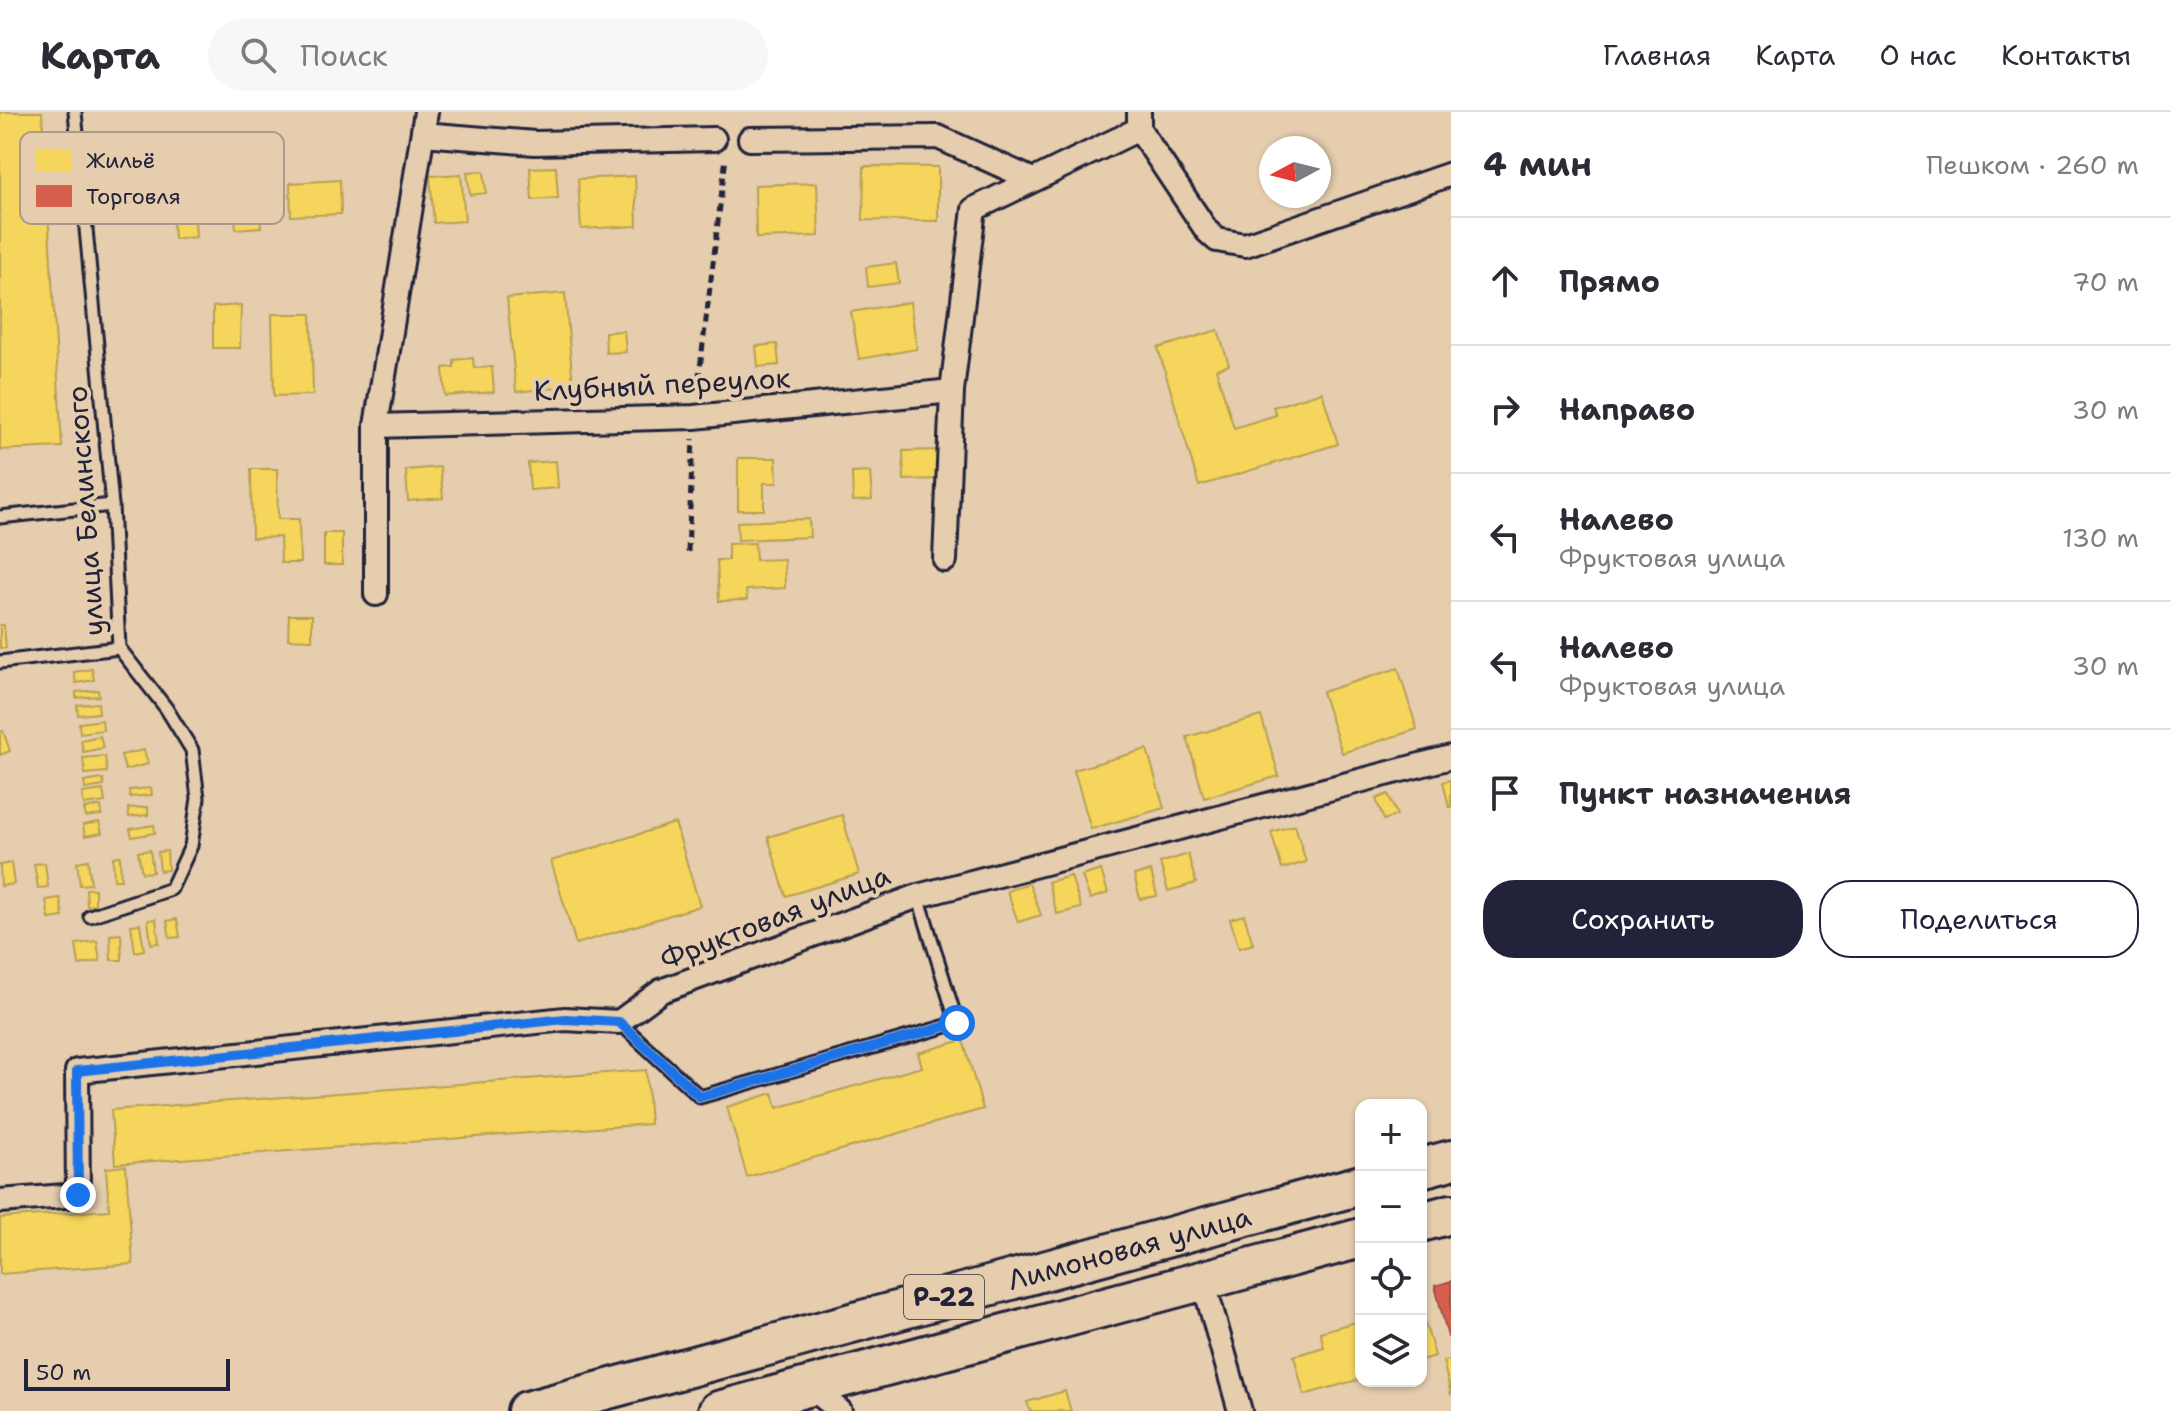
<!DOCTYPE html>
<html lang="ru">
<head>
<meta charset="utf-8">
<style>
	:root { --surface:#fff; --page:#f7f7f7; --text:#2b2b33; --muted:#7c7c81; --line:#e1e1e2; --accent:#22223b }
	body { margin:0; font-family:"Shantell Sans",sans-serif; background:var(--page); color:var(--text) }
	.controls { position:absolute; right:24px; bottom:24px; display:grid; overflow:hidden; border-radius:16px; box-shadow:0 2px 6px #0004 }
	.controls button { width:72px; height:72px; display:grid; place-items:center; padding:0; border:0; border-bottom:2px solid var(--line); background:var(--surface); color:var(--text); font:40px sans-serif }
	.compass { position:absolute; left:1259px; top:24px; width:72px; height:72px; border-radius:50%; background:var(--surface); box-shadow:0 2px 6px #0004; rotate:263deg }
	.scale { position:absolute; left:24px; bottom:20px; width:206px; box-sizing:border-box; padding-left:8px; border:4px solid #22223b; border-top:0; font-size:22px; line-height:28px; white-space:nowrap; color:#22223b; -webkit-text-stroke:6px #e5cdae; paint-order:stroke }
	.stop { position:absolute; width:24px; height:24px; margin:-18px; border:6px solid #1a73e8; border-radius:50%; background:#fff }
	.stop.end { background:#1a73e8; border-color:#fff; box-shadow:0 2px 8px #0008 }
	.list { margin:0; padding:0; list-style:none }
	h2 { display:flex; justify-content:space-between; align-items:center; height:104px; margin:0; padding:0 32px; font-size:34px }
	h2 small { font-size:26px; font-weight:400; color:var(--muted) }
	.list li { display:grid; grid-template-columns:52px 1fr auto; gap:24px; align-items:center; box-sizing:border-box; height:128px; padding:0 32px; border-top:2px solid var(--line) }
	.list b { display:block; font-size:30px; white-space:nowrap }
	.list p { margin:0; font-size:26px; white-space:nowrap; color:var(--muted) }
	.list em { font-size:26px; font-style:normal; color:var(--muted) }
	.actions { display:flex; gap:16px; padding:24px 32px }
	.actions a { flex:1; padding:18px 0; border:2px solid var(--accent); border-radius:32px; text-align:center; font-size:28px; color:var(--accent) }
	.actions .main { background:var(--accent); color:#fff }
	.icon { flex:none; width:44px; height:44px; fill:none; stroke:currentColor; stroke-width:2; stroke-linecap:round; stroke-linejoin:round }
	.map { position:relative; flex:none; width:1451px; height:1299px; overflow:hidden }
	header { display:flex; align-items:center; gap:48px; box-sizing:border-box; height:112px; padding:0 40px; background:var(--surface); border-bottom:2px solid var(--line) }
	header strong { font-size:38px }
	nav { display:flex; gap:44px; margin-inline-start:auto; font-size:28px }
	.search { width:560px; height:72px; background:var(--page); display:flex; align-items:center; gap:20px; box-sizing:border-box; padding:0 28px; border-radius:44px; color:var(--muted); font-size:30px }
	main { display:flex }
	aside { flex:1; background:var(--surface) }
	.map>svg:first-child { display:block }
	.homes { fill:#f6d55c; stroke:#b69f52; stroke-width:2 }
	.shops { fill:#d6604d; stroke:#a04d48; stroke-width:2 }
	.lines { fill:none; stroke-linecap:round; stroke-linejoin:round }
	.lane-casing { stroke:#22223b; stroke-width:17 }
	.street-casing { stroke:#22223b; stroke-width:28 }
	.highway-casing { stroke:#22223b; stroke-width:44 }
	.path { stroke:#22223b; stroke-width:5; stroke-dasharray:8 6; stroke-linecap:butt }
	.lane { stroke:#e5cdae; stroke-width:11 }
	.street { stroke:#e5cdae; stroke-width:22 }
	.highway { stroke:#e5cdae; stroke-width:38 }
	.route { stroke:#1a73e8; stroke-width:10 }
	.labels { text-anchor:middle; stroke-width:8; stroke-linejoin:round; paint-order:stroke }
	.shield { fill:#e5cdae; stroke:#5c555e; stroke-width:2 }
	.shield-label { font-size:26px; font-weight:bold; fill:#22223b }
	.street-label { font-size:28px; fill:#22223b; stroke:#e5cdae }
	.key { fill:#e5cdae; stroke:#aa9a8c; stroke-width:2 }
	.key-label { font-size:22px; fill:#22223b }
</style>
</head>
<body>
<header>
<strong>Карта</strong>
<div class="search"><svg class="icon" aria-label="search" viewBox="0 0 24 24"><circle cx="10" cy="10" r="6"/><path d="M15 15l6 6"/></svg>Поиск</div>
<nav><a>Главная</a><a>Карта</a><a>О нас</a><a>Контакты</a></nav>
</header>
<main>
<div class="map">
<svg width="1451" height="1299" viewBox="0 0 1451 1299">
	<rect width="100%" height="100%" fill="#e5cdae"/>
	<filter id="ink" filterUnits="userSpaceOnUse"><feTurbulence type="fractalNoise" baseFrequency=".0125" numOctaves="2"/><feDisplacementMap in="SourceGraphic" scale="16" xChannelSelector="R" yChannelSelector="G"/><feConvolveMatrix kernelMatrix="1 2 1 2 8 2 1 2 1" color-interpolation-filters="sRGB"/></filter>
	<g filter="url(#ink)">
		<!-- homes -->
		<g class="homes">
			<polygon points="0,0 42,0 62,335 0,338"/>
			<polygon points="864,54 938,55 938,109 863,108"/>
			<polygon points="556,55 558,86 532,88 530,56"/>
			<polygon points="484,59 486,81 470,83 467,60"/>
			<polygon points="461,62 465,109 434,111 430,64"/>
			<polygon points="635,64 637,114 581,117 578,67"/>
			<polygon points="340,68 341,102 291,104 290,71"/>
			<polygon points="817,71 819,124 756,126 755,73"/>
			<polygon points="258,79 261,115 236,117 233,81"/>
			<polygon points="194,94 196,125 174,127 172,96"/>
			<polygon points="896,151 899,171 868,175 866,155"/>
			<polygon points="565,181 573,274 516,280 507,186"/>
			<polygon points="910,190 917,237 859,247 851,200"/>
			<polygon points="241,193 240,236 213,236 213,195"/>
			<polygon points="272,202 311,202 313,283 274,284"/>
			<polygon points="1218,218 1229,253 1216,257 1234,316 1276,303 1273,295 1322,280 1338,332 1199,374 1158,236"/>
			<polygon points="624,219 626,240 606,241 605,220"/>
			<polygon points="777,232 779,253 758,255 756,234"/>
			<polygon points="473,246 474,256 492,255 494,280 445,284 443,256 454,255 454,248"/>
			<polygon points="939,338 939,367 904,368 903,339"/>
			<polygon points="738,346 776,346 777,371 764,371 764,398 738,398"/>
			<polygon points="556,349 558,376 530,378 528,351"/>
			<polygon points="440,355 443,386 408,389 406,358"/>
			<polygon points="251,357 277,357 278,407 299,407 300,451 281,451 280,425 252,426"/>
			<polygon points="870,360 872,388 853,389 852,361"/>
			<polygon points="809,407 810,425 738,428 737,410"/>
			<rect x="324" y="421" width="18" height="32"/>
			<polygon points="755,431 756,448 784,447 785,476 746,478 747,488 719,489 717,448 728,448 728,432"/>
			<polygon points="289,503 312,503 312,528 288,527"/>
			<polygon points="0,513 4,513 6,536 0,536"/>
			<polygon points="1398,556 1417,617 1342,641 1322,580"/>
			<polygon points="92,557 94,568 76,571 74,560"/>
			<polygon points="98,578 99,584 76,586 76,580"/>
			<polygon points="98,591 99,601 78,603 77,593"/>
			<polygon points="1261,604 1279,664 1204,686 1187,625"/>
			<polygon points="102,608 103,618 80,621 79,611"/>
			<polygon points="3,619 10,639 0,643 0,620"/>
			<polygon points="100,624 103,636 83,640 81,628"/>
			<polygon points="1147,637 1164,696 1091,717 1074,658"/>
			<polygon points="144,638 148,652 125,658 121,643"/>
			<polygon points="105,644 107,660 85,662 83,646"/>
			<polygon points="103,667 104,674 85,677 84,670"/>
			<polygon points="1451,668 1451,695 1449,695 1443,670"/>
			<polygon points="151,676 152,683 130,685 129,678"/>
			<polygon points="103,678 105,690 84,693 82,681"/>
			<polygon points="1388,682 1397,703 1384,708 1376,687"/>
			<polygon points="101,694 102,703 86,705 84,697"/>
			<polygon points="148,695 148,703 129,705 128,696"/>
			<polygon points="842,703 859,762 786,784 768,725"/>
			<polygon points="99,710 102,721 85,724 83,713"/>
			<polygon points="675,711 700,794 576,832 551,749"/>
			<polygon points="154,713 155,721 132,725 130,717"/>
			<polygon points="1295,713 1306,750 1282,757 1271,720"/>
			<polygon points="150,738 153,760 142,761 138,740"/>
			<polygon points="167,739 168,758 160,759 158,740"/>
			<polygon points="1188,742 1196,771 1168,779 1160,751"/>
			<polygon points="120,744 121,768 114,768 113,745"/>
			<polygon points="88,748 91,772 80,773 77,750"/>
			<polygon points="11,751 14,772 1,774 0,753"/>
			<polygon points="45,751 48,775 38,776 34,752"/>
			<polygon points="1101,758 1108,781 1090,787 1082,764"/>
			<polygon points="1151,759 1157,784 1140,787 1134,763"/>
			<polygon points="1071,764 1081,796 1057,802 1048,770"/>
			<polygon points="1029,771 1041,803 1018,810 1007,779"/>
			<polygon points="86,777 95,777 95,793 87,794"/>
			<polygon points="60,786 63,805 49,807 46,788"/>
			<polygon points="1244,803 1253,832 1239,836 1230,807"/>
			<polygon points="156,807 159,831 151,832 148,808"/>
			<polygon points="177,807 180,825 170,826 167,809"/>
			<polygon points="140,812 144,838 135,840 131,813"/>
			<polygon points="121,822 122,848 111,848 110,823"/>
			<polygon points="97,829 100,849 79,853 76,832"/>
			<polygon points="963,928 983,997 747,1065 727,995 773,981 777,996 922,955 918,941"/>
			<polygon points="646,958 650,1012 115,1052 111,998"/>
			<polygon points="126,1054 133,1152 0,1162 0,1106 109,1098 106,1056"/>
			<polygon points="1421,1197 1435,1244 1421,1248"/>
			<polygon points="1359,1209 1361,1267 1304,1283 1294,1244 1324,1235 1320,1220"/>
			<polygon points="1451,1248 1451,1283 1443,1249"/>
			<polygon points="1065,1279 1071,1299 1030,1299 1027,1290"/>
		</g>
		<!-- shops -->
		<polygon class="shops" points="1451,1169 1451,1224 1448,1225 1435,1174"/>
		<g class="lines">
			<!-- lane casing -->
			<g class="lane-casing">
				<g id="lane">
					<polyline points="75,0 112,393 119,536 166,596 192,638 198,686 191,734 171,777 90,804"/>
					<polyline points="0,405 112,393"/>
					<polyline points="0,550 119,536"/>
					<polyline points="619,910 700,985 957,911 918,784"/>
				</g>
			</g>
			<!-- street casing -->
			<g class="street-casing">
				<g id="street">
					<polyline points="1139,0 1139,17 1207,119 1217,128 1245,133 1451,62"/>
					<polyline points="423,22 535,31 714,27"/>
					<polyline points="750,27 938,25 1033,68"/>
					<polyline points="376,314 694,305 952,279"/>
					<polyline points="945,448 952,279 974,97 1139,17"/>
					<polyline points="376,482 376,314 426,0"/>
					<polyline points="0,1089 78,1083 77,959 565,907 619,910 661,879 918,784 1451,645"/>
					<polyline points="1203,1168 1240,1299"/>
					<polyline points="809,1274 840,1299"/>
				</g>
			</g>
			<!-- highway casing -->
			<g class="highway-casing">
				<g id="highway">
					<polyline points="1421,1056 1451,1048"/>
					<polyline points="1421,1110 1451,1102"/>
					<path id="s1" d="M527 1299 1361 1073"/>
					<polyline points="718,1299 1361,1126"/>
				</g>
			</g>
			<!-- path -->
			<g class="path">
				<polyline points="697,281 726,45"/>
				<polyline points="688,440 693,327"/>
			</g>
			<!-- lane -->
			<use href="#lane" class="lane"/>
			<!-- street -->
			<use href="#street" class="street"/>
			<!-- highway -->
			<use href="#highway" class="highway"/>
		</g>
	</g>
	<g class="lines" filter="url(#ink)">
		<!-- route -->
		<polyline class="route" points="78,1083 77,959 565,907 619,910 700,985 957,911"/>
	</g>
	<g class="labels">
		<!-- shield labels -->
		<rect class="shield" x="904" y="1163" width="80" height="44" rx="6"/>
		<g class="shield-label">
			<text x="944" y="1194">Р-22</text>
		</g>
		<!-- street labels -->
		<g class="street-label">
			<text transform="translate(662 272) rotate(-3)" y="10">Клубный переулок</text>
			<text transform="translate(85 399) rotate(-94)" y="10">улица Белинского</text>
			<text transform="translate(775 805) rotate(-21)" y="10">Фруктовая улица</text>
			<text dy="10" stroke="none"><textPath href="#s1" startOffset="624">Лимоновая улица</textPath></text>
		</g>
	</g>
	<!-- legend -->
	<rect x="20" y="20" width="264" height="92" rx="12" class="key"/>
	<rect x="36" y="37" width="36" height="22" fill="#f6d55c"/>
	<rect x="36" y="73" width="36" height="22" fill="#d6604d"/>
	<g class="key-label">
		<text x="86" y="56">Жильё</text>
		<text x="86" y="92">Торговля</text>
	</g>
</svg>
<div class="controls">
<button>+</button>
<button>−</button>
<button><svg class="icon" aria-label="locate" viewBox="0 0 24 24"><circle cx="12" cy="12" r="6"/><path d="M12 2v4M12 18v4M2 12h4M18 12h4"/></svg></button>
<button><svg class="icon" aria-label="layers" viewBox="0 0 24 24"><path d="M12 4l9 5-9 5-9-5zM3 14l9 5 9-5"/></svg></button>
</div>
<svg class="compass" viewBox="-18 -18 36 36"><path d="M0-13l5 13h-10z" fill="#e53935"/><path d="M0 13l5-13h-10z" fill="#7c7c81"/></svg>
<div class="scale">50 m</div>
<div class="stop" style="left:957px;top:911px"></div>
<div class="stop end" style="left:78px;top:1083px"></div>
</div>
<aside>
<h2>4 мин<small>Пешком · 260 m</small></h2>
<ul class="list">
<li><svg class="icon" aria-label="ahead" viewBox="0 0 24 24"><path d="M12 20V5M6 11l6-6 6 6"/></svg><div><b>Прямо</b></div><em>70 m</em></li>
<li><svg class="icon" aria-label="right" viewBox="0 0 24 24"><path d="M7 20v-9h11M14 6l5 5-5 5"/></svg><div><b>Направо</b></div><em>30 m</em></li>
<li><svg class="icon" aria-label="left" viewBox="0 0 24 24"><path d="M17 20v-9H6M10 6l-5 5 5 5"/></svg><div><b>Налево</b><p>Фруктовая улица</p></div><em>130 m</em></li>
<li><svg class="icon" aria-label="left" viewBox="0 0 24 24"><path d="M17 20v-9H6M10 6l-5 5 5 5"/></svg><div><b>Налево</b><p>Фруктовая улица</p></div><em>30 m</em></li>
<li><svg class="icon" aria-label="arrive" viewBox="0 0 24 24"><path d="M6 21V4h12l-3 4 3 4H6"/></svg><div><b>Пункт назначения</b></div></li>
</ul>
<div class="actions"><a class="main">Сохранить</a><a>Поделиться</a></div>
</aside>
</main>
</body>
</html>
